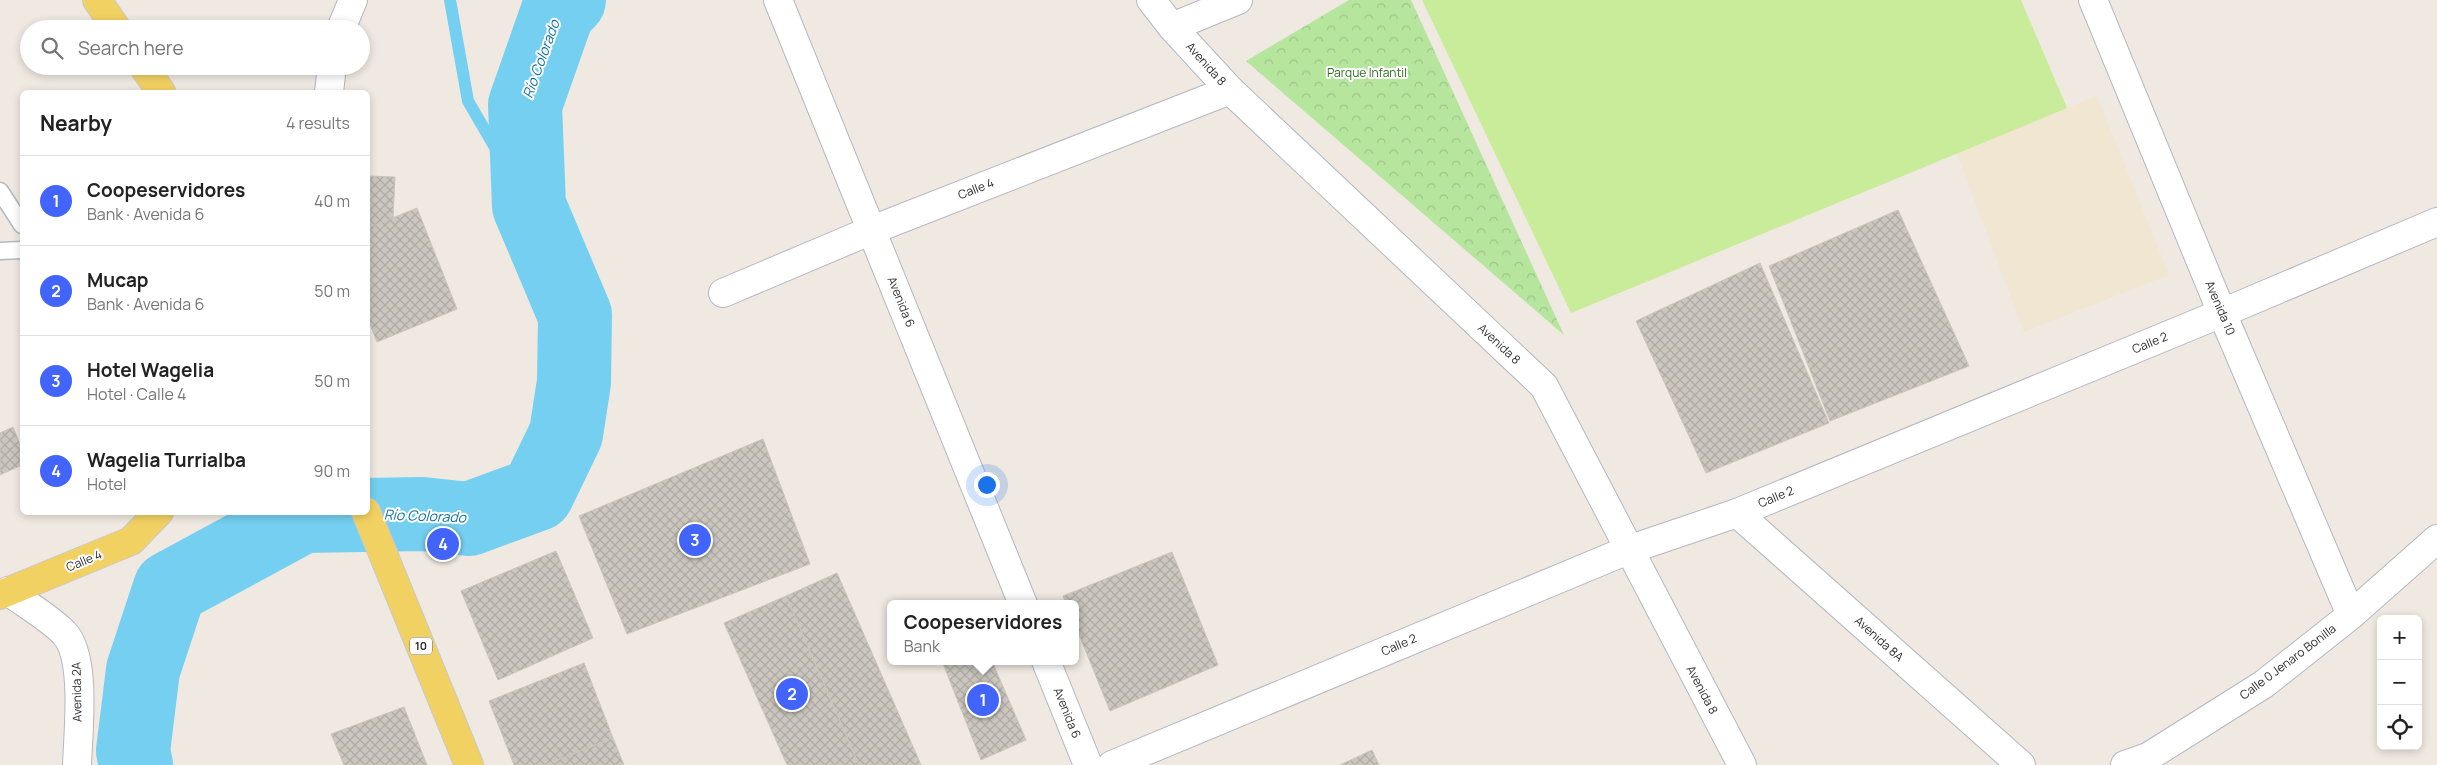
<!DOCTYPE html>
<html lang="en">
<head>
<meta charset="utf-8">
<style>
	:root { --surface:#fff; --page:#f2f2f2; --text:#222; --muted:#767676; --line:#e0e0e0; --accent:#4264fb }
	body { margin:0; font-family:Manrope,sans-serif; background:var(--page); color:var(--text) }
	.controls { position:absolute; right:15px; bottom:15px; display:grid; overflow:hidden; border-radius:8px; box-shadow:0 2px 8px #0003 }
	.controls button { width:45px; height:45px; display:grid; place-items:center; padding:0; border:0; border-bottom:1px solid var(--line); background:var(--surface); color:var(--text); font:25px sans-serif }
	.you { position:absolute; left:986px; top:484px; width:18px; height:18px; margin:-12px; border:4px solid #fff; border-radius:50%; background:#1a73e8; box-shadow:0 0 0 8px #1a73e833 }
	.badge { display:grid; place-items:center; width:32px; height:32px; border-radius:50%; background:var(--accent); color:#fff; font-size:16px; font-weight:700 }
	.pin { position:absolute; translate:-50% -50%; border:2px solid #fff; box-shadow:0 1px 5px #0006 }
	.popup { position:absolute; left:887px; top:600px; width:192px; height:65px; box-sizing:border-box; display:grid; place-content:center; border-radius:8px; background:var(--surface); filter:drop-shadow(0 1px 4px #0005); font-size:16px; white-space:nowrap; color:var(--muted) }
	.popup b { font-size:19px; color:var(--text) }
	.popup::after { content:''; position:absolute; left:50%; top:100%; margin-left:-10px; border:10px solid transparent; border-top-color:var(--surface) }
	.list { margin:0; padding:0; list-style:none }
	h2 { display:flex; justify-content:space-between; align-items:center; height:65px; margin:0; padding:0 20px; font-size:21px }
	h2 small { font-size:16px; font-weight:400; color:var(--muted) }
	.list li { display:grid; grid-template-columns:32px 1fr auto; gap:15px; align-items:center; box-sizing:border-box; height:90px; padding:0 20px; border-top:1px solid var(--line) }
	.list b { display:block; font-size:19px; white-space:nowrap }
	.list p { margin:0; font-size:16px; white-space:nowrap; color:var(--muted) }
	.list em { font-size:16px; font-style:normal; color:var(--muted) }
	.icon { flex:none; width:28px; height:28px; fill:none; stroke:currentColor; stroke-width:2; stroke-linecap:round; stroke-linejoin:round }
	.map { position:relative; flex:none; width:2437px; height:765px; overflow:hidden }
	.search { position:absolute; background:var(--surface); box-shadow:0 2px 8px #0003; left:20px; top:20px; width:350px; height:55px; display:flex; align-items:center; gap:12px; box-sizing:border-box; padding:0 18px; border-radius:28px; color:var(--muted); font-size:19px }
	.panel { position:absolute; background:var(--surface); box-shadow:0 2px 8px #0003; left:20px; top:90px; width:350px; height:425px; border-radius:8px }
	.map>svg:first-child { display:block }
	.education { fill:#f0e6d1 }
	.park { fill:url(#park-crowns) }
	.pitch { fill:#c9ec9a }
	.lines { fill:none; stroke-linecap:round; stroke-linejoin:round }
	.stream { stroke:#75cff0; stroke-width:12 }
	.river { stroke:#75cff0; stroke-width:74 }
	.building { fill:url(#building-cross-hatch); stroke:#cbc5ba }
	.service-casing { stroke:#b4b7c1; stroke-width:19 }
	.minor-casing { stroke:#b4b7c1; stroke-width:30 }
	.secondary-casing { stroke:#b4b7c1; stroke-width:30 }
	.primary-casing { stroke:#c9c9c9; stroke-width:30 }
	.service { stroke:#fff; stroke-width:16 }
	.minor { stroke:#fff; stroke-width:28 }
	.secondary { stroke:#fff; stroke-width:28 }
	.primary { stroke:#f2d163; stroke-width:28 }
	.labels { text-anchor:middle; stroke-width:4; stroke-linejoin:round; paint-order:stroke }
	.shield { fill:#fff; stroke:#6d6d6d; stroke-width:1 }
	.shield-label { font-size:11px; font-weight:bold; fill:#2e2e2e }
	.street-label { font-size:12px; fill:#2e2e2e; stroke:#fff }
	.park-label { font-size:12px; fill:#2c6e1b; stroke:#fff }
	.water-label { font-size:14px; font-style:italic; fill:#0d6fa3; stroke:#fff }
</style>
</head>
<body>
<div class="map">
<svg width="2437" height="765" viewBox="0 0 2437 765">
	<defs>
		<pattern id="park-crowns" width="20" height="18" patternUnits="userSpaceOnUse" patternTransform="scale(1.25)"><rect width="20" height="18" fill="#b6e59e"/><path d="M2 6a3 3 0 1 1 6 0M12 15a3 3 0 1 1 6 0" fill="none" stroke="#9dc588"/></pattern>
		<pattern id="building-cross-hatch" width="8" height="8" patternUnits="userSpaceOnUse" patternTransform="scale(1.25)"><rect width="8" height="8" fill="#cbc7bf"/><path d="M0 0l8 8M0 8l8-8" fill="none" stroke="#afaba4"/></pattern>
	</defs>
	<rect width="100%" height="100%" fill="#efe9e1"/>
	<!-- education -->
	<polygon class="education" points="2097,96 2169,275 2024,332 1956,151"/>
	<!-- park -->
	<polygon class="park" points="1349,0 1411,0 1564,335 1246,61"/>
	<!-- pitch -->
	<polygon class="pitch" points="1422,0 2021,0 2067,108 1571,313"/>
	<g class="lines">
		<!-- stream -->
		<polyline class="stream" points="450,0 468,101 529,206"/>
		<!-- river -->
		<polyline class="river" points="136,765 133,751 143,670 170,588 303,516 422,514 469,519 537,494 566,434 574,382 575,315 529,206 525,105 558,11 569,0"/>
	</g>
	<!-- building -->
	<g class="building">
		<polygon points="368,176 395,177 393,218 368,228"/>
		<polygon points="417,208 457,309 377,342 368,319 368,228"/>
		<polygon points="1898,210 1969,366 1830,421 1769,266"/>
		<polygon points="1760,263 1829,423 1706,473 1636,321"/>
		<polygon points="13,427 22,449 22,465 0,475 0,433"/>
		<polygon points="763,439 810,564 627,634 579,516"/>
		<polygon points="556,551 593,638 498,680 461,591"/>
		<polygon points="1172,552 1218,665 1110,711 1076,627 1076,604 1066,604 1063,596"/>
		<polygon points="837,573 921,765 859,765 786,596"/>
		<polygon points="786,596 859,765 787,765 724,623"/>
		<polygon points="942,661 992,661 1026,740 981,760"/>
		<polygon points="584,663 613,738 545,765 514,765 489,701"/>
		<polygon points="404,707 427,765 344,765 331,734"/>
		<polygon points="613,738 624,765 545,765"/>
		<polygon points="1372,750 1379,765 1340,765"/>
	</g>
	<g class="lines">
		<!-- service casing -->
		<g class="service-casing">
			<g id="service">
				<polyline points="0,191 22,225"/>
				<polyline points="0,251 22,250"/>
			</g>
		</g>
		<!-- minor casing -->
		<g class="minor-casing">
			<g id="minor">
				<polyline points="778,0 1023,604"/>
				<polyline points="1151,0 1172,27 1230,90 1544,386 1742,765"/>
				<polyline points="2093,0 2222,313 2351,615"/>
				<polyline points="1172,27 1238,0"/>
				<polyline points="341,29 353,0"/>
				<polyline points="329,92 332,66"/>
				<polyline points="723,293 872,230 1230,90"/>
				<polyline points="1737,513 2021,765"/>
				<path d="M8 591C25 604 50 618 64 633 87 656 78 733 77 765"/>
				<polyline points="1046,661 1088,765"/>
				<polyline points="2125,765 2148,757 2264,684 2351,615 2437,539"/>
			</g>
		</g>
		<!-- secondary casing -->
		<g class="secondary-casing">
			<polyline id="secondary" points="1112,765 1628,550 1737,513 2222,313 2437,222"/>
		</g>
		<!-- primary casing -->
		<g class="primary-casing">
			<g id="primary">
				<polyline points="97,0 117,29"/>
				<polyline points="143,66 161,92"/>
				<polyline points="366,512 469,765"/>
				<polyline points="0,595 131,541 159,512"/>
			</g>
		</g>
		<!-- service -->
		<use href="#service" class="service"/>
		<!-- minor -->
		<use href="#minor" class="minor"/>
		<!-- secondary -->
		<use href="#secondary" class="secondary"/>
		<!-- primary -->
		<use href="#primary" class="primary"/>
	</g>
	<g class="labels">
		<!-- shield labels -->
		<rect class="shield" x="410" y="637.5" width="22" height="17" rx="4"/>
		<g class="shield-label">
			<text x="421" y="650">10</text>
		</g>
		<!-- street labels -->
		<g class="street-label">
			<text transform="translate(1206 64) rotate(48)" y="4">Avenida 8</text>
			<text transform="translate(976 189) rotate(-21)" y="4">Calle 4</text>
			<text transform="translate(901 302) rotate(68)" y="4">Avenida 6</text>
			<text transform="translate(2220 308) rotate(67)" y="4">Avenida 10</text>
			<text transform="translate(2150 343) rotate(-22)" y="4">Calle 2</text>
			<text transform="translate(1499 344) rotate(43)" y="4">Avenida 8</text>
			<text transform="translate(1776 497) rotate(-22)" y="4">Calle 2</text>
			<text transform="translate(84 561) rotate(-22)" y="4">Calle 4</text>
			<text transform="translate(1879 639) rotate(42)" y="4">Avenida 8A</text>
			<text transform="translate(1399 645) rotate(-23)" y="4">Calle 2</text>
			<text transform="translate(2288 662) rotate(-37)" y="4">Calle 0 Jenaro Bonilla</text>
			<text transform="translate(1702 690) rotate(62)" y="4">Avenida 8</text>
			<text transform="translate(77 692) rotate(-91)" y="4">Avenida 2A</text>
			<text transform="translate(1067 713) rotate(68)" y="4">Avenida 6</text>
		</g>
		<!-- park labels -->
		<g class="park-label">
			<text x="1367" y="77">Parque Infantil</text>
		</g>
		<!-- water labels -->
		<g class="water-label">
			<text transform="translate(541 59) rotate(-70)" y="5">Río Colorado</text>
			<text transform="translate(425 516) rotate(2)" y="5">Río Colorado</text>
		</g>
	</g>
</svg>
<div class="controls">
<button>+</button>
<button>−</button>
<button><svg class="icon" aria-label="locate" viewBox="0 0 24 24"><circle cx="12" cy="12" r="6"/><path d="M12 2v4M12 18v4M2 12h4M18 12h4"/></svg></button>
</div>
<div class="you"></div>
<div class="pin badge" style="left:983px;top:700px">1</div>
<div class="popup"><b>Coopeservidores</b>Bank</div>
<div class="pin badge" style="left:792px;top:694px">2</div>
<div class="pin badge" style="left:695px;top:540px">3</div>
<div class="pin badge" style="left:443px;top:544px">4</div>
<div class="search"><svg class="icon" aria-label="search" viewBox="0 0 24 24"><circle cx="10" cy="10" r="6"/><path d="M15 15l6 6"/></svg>Search here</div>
<section class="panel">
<h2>Nearby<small>4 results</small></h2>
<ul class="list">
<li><span class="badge">1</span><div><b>Coopeservidores</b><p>Bank · Avenida 6</p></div><em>40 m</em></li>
<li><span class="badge">2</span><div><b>Mucap</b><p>Bank · Avenida 6</p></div><em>50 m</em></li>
<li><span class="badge">3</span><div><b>Hotel Wagelia</b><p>Hotel · Calle 4</p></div><em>50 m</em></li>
<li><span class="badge">4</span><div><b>Wagelia Turrialba</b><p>Hotel</p></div><em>90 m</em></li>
</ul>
</section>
</div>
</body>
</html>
